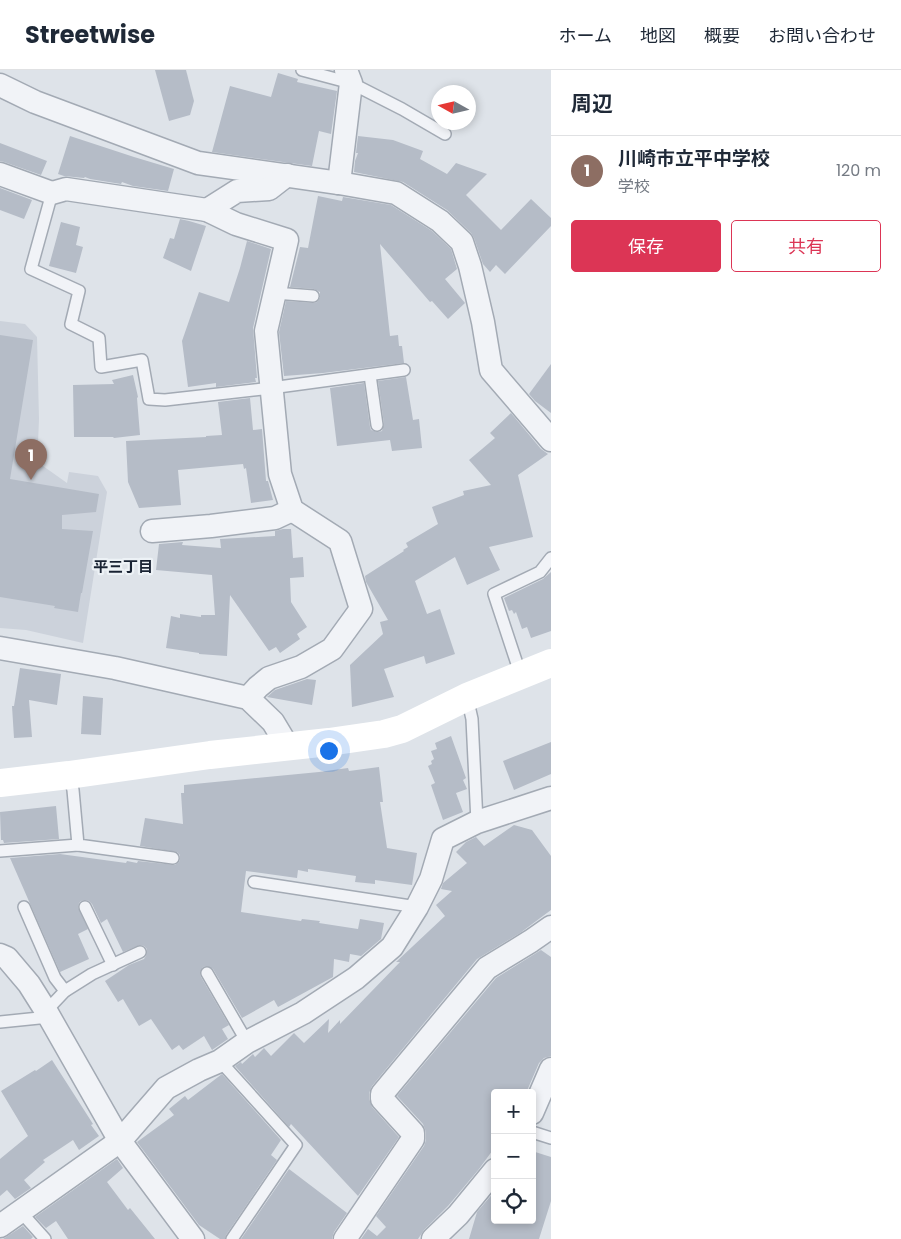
<!DOCTYPE html>
<html lang="ja">
<head>
<meta charset="utf-8">
<style>
	:root { --surface:#fff; --page:#f6f6f7; --text:#1f2937; --muted:#747a83; --line:#e0e1e3; --accent:#dc3555 }
	body { margin:0; font-family:Poppins,"Noto Sans JP",sans-serif; background:var(--page); color:var(--text) }
	.controls { position:absolute; right:15px; bottom:15px; display:grid; overflow:hidden; border-radius:5px; box-shadow:0 2px 8px #0003 }
	.controls button { width:45px; height:45px; display:grid; place-items:center; padding:0; border:0; border-bottom:1px solid var(--line); background:var(--surface); color:var(--text); font:25px sans-serif }
	.compass { position:absolute; left:431px; top:15px; width:45px; height:45px; border-radius:50%; background:var(--surface); box-shadow:0 2px 8px #0003; rotate:278deg }
	.you { position:absolute; left:328px; top:680px; width:18px; height:18px; margin:-12px; border:4px solid #fff; border-radius:50%; background:#1a73e8; box-shadow:0 0 0 8px #1a73e833 }
	.badge { display:grid; place-items:center; width:32px; height:32px; border-radius:50%; background:var(--accent); color:#fff; font-size:16px; font-weight:700 }
	.pin { position:absolute; translate:-50% -41px; filter:drop-shadow(0 1px 2px #0008) }
	.pin::after { content:''; position:absolute; top:26px; width:18px; height:15px; background:inherit; clip-path:polygon(0 0,100% 0,50% 100%) }
	.list { margin:0; padding:0; list-style:none }
	h2 { display:flex; justify-content:space-between; align-items:center; height:65px; margin:0; padding:0 20px; font-size:21px }
	h2 small { font-size:16px; font-weight:400; color:var(--muted) }
	.list li { display:grid; grid-template-columns:32px 1fr auto; gap:15px; align-items:center; box-sizing:border-box; height:70px; padding:0 20px; border-top:1px solid var(--line) }
	.list b { display:block; font-size:19px; white-space:nowrap }
	.list p { margin:0; font-size:16px; white-space:nowrap; color:var(--muted) }
	.list em { font-size:16px; font-style:normal; color:var(--muted) }
	.actions { display:flex; gap:10px; padding:15px 20px }
	.actions a { flex:1; padding:11px 0; border:1px solid var(--accent); border-radius:5px; text-align:center; font-size:18px; color:var(--accent) }
	.actions .main { background:var(--accent); color:#fff }
	.icon { flex:none; width:28px; height:28px; fill:none; stroke:currentColor; stroke-width:2; stroke-linecap:round; stroke-linejoin:round }
	.map { position:relative; flex:none; width:551px; height:1169px; overflow:hidden }
	header { display:flex; align-items:center; gap:30px; box-sizing:border-box; height:70px; padding:0 25px; background:var(--surface); border-bottom:1px solid var(--line) }
	header strong { font-size:24px }
	nav { display:flex; gap:28px; margin-inline-start:auto; font-size:18px }
	main { display:flex }
	aside { flex:1; background:var(--surface) }
	.map>svg:first-child { display:block }
	.built { fill:#ccd2db }
	.building { fill:#b5bcc7 }
	.lines { fill:none; stroke-linecap:round; stroke-linejoin:round }
	.lane-casing { stroke:#a3aab4; stroke-width:14 }
	.street-casing { stroke:#a3aab4; stroke-width:25 }
	.lane { stroke:#f1f3f7; stroke-width:11 }
	.street { stroke:#f1f3f7; stroke-width:22 }
	.secondary { stroke:#fff; stroke-width:28 }
	.labels { text-anchor:middle; stroke-width:4.5; stroke-linejoin:round; paint-order:stroke }
	.neighbourhood-label { font-size:15px; font-weight:bold; fill:#182232; stroke:#edf2f6 }
</style>
</head>
<body>
<header>
<strong>Streetwise</strong>
<nav><a>ホーム</a><a>地図</a><a>概要</a><a>お問い合わせ</a></nav>
</header>
<main>
<div class="map">
<svg width="551" height="1169" viewBox="0 0 551 1169">
	<rect width="100%" height="100%" fill="#dee3e9"/>
	<!-- built -->
	<polygon class="built" points="0,251 25,254 37,267 39,349 38,373 26,384 67,413 69,402 98,406 107,422 83,573 26,560 0,558"/>
	<!-- building -->
	<g class="building">
		<polygon points="155,0 186,0 194,31 190,45 169,51"/>
		<polygon points="278,3 298,9 297,12 337,21 331,64 319,61 312,96 212,82 230,16 271,27"/>
		<polygon points="70,66 134,87 174,99 168,121 133,116 122,112 121,114 90,109 85,107 84,108 64,106 58,104"/>
		<polygon points="358,66 393,70 423,81 420,89 447,104 456,93 487,104 466,125 501,160 531,129 551,148 551,156 505,204 496,195 490,202 483,194 474,168 471,163 447,140 403,112 354,102 355,91 358,83 356,83"/>
		<polygon points="0,73 47,91 41,105 4,92 0,91"/>
		<polygon points="0,118 32,130 24,149 0,140"/>
		<polygon points="318,126 342,131 343,127 391,135 432,161 451,179 457,199 445,209 465,233 448,249 432,231 430,232 380,174 390,266 398,265 399,276 402,276 404,293 323,303 284,306 279,262 286,231 313,233 317,232 320,227 320,222 314,219 290,217 300,177 308,178"/>
		<polygon points="180,149 189,151 206,156 191,201 163,188 170,168 174,169"/>
		<polygon points="61,152 80,157 76,175 83,177 76,203 49,196"/>
		<polygon points="247,171 271,179 253,258 257,308 255,308 256,312 216,317 216,313 188,317 182,271 199,222 229,232 240,198"/>
		<polygon points="0,265 33,270 10,409 99,424 96,442 62,445 62,459 93,461 82,523 81,523 78,542 54,538 55,536 0,527"/>
		<polygon points="551,294 551,343 535,331 529,324"/>
		<polygon points="133,305 138,327 137,328 140,365 114,368 113,367 74,367 73,315 114,314 112,310"/>
		<polygon points="406,307 413,350 419,349 422,378 392,381 390,370 337,376 330,318 364,313 370,357 371,360 378,362 382,361 384,354 378,311"/>
		<polygon points="250,328 253,360 262,359 266,411 268,411 273,430 251,433 246,398 244,399 243,394 178,400 181,435 139,438 128,412 126,371 206,367 206,366 222,365 218,332"/>
		<polygon points="511,343 541,379 548,384 518,405 533,467 489,477 500,500 467,515 455,487 415,511 427,544 440,539 455,584 426,594 424,586 384,599 394,627 352,637 350,595 383,564 380,552 388,550 366,512 365,506 404,481 403,480 408,477 406,473 438,454 432,437 464,425 463,421 491,415 469,390 495,368 490,363"/>
		<polygon points="283,459 291,459 293,488 303,487 304,507 290,508 291,532 307,557 297,564 300,569 280,583 276,577 269,581 230,525 227,586 199,584 199,583 166,578 171,546 180,548 180,544 201,547 201,545 215,545 212,505 156,500 159,474 183,472 182,475 221,478 220,469 275,466 275,461"/>
		<polygon points="551,502 551,561 531,568 527,557 522,559 516,542 514,544 512,540 509,541 504,528 543,509"/>
		<polygon points="20,598 61,604 57,635 29,630 32,667 14,668 12,636 14,636"/>
		<polygon points="307,609 316,610 312,635 267,627 275,620"/>
		<polygon points="83,626 103,628 101,665 81,664"/>
		<polygon points="451,666 466,708 463,710 467,719 456,723 463,742 443,750 431,715 435,713 428,696 432,694 431,691 434,689 431,681 437,679 435,673"/>
		<polygon points="551,672 551,704 514,720 503,691"/>
		<polygon points="379,697 383,732 380,732 387,778 417,783 412,815 375,810 375,814 355,812 356,806 308,799 308,802 298,800 297,808 246,801 241,842 301,851 302,849 320,851 319,853 358,859 360,849 384,853 381,869 361,886 350,884 349,892 334,889 333,907 278,937 274,930 242,948 213,899 207,896 203,897 200,903 201,907 229,955 222,959 228,969 212,980 204,966 183,980 179,975 172,980 151,949 139,956 123,929 118,932 105,911 129,895 144,889 146,886 147,879 144,876 140,875 123,882 107,849 101,853 92,834 89,831 85,830 81,831 79,833 78,837 88,859 78,864 89,889 60,902 10,788 60,784 126,793 127,791 137,793 138,791 175,795 179,792 180,789 180,785 177,782 140,776 145,748 183,754 181,723 184,723 184,715 319,702 348,698 349,701"/>
		<polygon points="56,736 59,769 4,773 3,770 1,770 0,742"/>
		<polygon points="514,755 532,760 551,786 551,840 520,863 477,889 372,1016 369,1023 369,1029 372,1037 399,1067 358,1126 291,1054 289,1057 235,996 241,992 242,994 253,984 255,987 264,978 271,986 294,963 304,973 329,949 328,963 340,950 340,954 400,892 396,892 445,846 436,835 452,821 441,819 443,813 467,793 456,782 466,772 476,767 484,776"/>
		<polygon points="541,880 551,887 551,986 544,988 539,993 526,1023 495,1023 495,1077 479,1099 448,1136 424,1160 418,1169 361,1169 368,1159 377,1166 386,1157 376,1146 424,1076 426,1070 426,1062 423,1054 397,1026 496,908"/>
		<polygon points="52,990 93,1054 91,1055 99,1066 79,1080 73,1070 43,1090 45,1092 24,1110 31,1118 15,1129 7,1120 0,1126 0,1089 28,1066 1,1021 35,1000 36,1001"/>
		<polygon points="222,1004 281,1070 271,1085 277,1090 226,1165 225,1169 220,1169 199,1155 137,1072 174,1045 169,1039 185,1026 188,1030"/>
		<polygon points="532,1081 551,1087 551,1131 539,1169 469,1169 477,1142 495,1121 495,1150 532,1150"/>
		<polygon points="117,1089 123,1098 107,1112 128,1140 130,1138 155,1169 68,1169 56,1151 46,1158 35,1147"/>
		<polygon points="289,1099 347,1143 334,1162 332,1169 241,1169"/>
		<polygon points="23,1156 33,1167 31,1169 3,1169"/>
	</g>
	<g class="lines">
		<!-- lane casing -->
		<g class="lane-casing">
			<g id="lane">
				<polyline points="302,0 351,13 402,39 445,64"/>
				<polyline points="52,123 31,199 79,221 71,254 99,268 101,297 142,290 149,329 165,330 271,318 404,300"/>
				<polyline points="275,223 313,226"/>
				<polyline points="370,305 377,355"/>
				<polyline points="521,606 494,524 540,502 551,488"/>
				<polyline points="467,627 472,649 477,752"/>
				<polyline points="69,705 73,720 78,775 173,788"/>
				<polyline points="0,781 78,775"/>
				<polyline points="254,812 417,837"/>
				<polyline points="24,837 55,908 65,921"/>
				<polyline points="85,837 113,895"/>
				<polyline points="207,903 247,972"/>
				<polyline points="46,941 65,921 92,904 140,882"/>
				<polyline points="0,952 49,947"/>
				<polyline points="220,991 296,1075 232,1169"/>
				<polyline points="532,1062 551,1068"/>
				<polyline points="20,1141 45,1169"/>
			</g>
		</g>
		<!-- street casing -->
		<g class="street-casing">
			<g id="street">
				<polyline points="0,15 35,32 198,93 339,113 396,123 440,151 462,172 470,196 483,252 491,300 551,370"/>
				<polyline points="0,104 52,123 66,119 207,140 236,154 287,170 266,261 280,404 292,440 340,471 361,539 332,579 301,597 269,608 258,617 248,628"/>
				<polyline points="339,113 351,13 346,0"/>
				<polyline points="207,140 237,121 269,119 287,105"/>
				<polyline points="152,461 211,456 275,448 292,440"/>
				<polyline points="0,578 115,598 248,628 273,652 288,677"/>
				<polyline points="0,885 7,888 29,914 46,941 120,1071 193,1169"/>
				<polyline points="532,1043 551,999"/>
				<polyline points="0,1156 120,1071 166,1018 199,1000 220,991 247,972 303,943 356,908 392,877 417,837 431,809 443,769 477,752 551,728"/>
				<polyline points="345,1169 413,1069 413,1063 382,1029 382,1024 487,898 531,871 551,857"/>
				<polyline points="433,1169 458,1145 495,1100"/>
			</g>
		</g>
		<!-- lane -->
		<use href="#lane" class="lane"/>
		<!-- street -->
		<use href="#street" class="street"/>
		<!-- secondary -->
		<polyline class="secondary" points="0,713 69,705 210,685 329,672 384,664 402,659 467,627 551,593"/>
	</g>
	<g class="labels">
		<!-- neighbourhood labels -->
		<g class="neighbourhood-label">
			<text x="123" y="502">平三丁目</text>
		</g>
	</g>
</svg>
<div class="controls">
<button>+</button>
<button>−</button>
<button><svg class="icon" aria-label="locate" viewBox="0 0 24 24"><circle cx="12" cy="12" r="6"/><path d="M12 2v4M12 18v4M2 12h4M18 12h4"/></svg></button>
</div>
<svg class="compass" viewBox="-18 -18 36 36"><path d="M0-13l5 13h-10z" fill="#e53935"/><path d="M0 13l5-13h-10z" fill="#747a83"/></svg>
<div class="you"></div>
<div class="pin badge" style="left:31px;top:410px;background:#8d6e63">1</div>
</div>
<aside>
<h2>周辺<small></small></h2>
<ul class="list">
<li><span class="badge" style="background:#8d6e63">1</span><div><b>川崎市立平中学校</b><p>学校</p></div><em>120 m</em></li>
</ul>
<div class="actions"><a class="main">保存</a><a>共有</a></div>
</aside>
</main>
</body>
</html>
